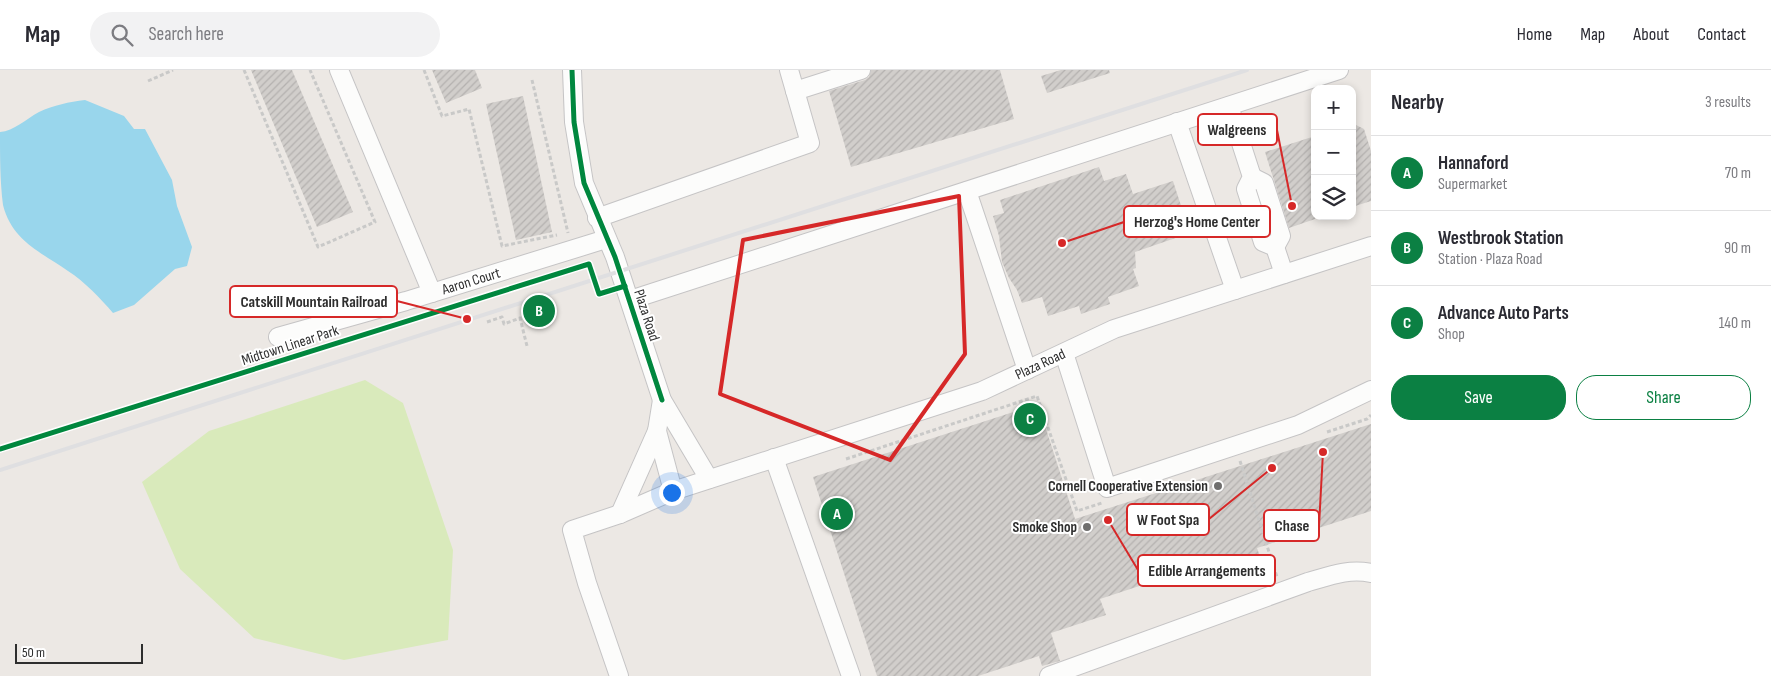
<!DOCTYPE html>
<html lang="en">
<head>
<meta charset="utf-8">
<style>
	:root { --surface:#fff; --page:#f2f2f3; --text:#2b2b33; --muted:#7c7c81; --line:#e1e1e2; --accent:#0b8043 }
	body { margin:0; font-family:"Sofia Sans Condensed",sans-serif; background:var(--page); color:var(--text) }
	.controls { position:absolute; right:15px; top:15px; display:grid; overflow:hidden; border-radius:10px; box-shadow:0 2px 8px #0003 }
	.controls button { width:45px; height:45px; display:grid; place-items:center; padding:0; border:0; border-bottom:1px solid var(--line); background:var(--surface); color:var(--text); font:25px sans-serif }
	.scale { position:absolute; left:15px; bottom:12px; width:128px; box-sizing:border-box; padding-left:5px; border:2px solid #2e2e2e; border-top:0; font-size:14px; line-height:18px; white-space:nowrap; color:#2e2e2e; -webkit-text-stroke:4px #fff; paint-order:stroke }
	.you { position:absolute; left:671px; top:422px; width:18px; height:18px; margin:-12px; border:4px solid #fff; border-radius:50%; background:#1a73e8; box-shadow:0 0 0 8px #1a73e833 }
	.badge { display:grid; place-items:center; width:32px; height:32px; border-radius:50%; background:var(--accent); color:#fff; font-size:16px; font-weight:700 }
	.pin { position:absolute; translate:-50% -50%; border:2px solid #fff; box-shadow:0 1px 5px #0006 }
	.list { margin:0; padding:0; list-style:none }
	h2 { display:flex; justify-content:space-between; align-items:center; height:65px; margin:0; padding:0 20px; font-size:21px }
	h2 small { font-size:16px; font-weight:400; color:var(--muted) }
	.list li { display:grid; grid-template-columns:32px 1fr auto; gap:15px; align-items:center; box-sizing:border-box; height:75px; padding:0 20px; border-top:1px solid var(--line) }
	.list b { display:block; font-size:19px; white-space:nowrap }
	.list p { margin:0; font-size:16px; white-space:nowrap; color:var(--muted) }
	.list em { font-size:16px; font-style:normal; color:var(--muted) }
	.actions { display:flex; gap:10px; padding:15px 20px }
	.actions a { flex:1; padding:11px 0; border:1px solid var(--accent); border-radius:20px; text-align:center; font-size:18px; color:var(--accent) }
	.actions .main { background:var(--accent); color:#fff }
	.icon { flex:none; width:28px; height:28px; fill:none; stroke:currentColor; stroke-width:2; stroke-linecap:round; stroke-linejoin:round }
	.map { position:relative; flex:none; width:1371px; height:606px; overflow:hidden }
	header { display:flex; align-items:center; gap:30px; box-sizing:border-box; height:70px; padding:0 25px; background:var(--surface); border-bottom:1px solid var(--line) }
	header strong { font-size:24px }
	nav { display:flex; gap:28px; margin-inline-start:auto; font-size:18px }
	.search { width:350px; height:45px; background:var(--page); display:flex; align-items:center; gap:12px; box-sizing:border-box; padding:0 18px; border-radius:28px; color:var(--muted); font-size:19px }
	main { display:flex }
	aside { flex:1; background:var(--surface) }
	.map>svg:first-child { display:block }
	.pitch { fill:#d9eabb }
	.water { fill:#99d6ec }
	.building { fill:url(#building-hatch) }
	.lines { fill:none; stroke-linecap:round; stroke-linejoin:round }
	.minor-casing { stroke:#c5c4c5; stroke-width:20 }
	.path { stroke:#c9c9c8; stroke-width:3; stroke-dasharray:4 2.5; stroke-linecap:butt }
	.minor { stroke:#fcfcfb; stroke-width:18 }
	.rail { stroke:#dfdfe1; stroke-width:4 }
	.cycleway-casing { stroke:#fff; stroke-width:8 }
	.cycleway { stroke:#00873e; stroke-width:5 }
	.marked { fill:none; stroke:#d62828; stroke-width:4; stroke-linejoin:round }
	.poi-dot { fill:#706f6e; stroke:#fff; stroke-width:2 }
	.labels { text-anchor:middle; stroke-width:4; stroke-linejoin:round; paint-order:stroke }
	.street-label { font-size:15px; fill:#2e2e2e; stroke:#fff }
	.poi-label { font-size:15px; font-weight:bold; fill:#2e2e2e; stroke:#fff; text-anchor:end }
	.leader { fill:none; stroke:#d62828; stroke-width:2 }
	.callout-dot { fill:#d62828; stroke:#fff; stroke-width:2 }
	.callout { fill:#fff; stroke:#d62828; stroke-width:2 }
	.callout-label { font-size:16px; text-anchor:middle; font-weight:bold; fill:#2e2e2e }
</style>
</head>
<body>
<header>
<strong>Map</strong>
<div class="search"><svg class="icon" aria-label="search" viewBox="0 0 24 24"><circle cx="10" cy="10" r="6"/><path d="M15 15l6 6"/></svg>Search here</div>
<nav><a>Home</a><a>Map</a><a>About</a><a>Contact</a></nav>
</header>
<main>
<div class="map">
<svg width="1371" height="606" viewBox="0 0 1371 606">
	<defs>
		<pattern id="building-hatch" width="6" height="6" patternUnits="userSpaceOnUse" patternTransform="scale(1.25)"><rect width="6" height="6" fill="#d1cecb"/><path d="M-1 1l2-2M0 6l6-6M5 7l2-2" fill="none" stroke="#b4b1af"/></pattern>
	</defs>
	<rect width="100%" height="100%" fill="#ece8e4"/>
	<!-- pitch -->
	<polygon class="pitch" points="365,310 403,333 453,480 448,570 344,590 254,568 180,499 142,412 209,361"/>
	<!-- water -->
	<path class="water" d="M85 30 124 46 134 59H145L172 110 177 136 192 177 187 196 175 199 134 235 113 243C100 228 85 212 68 201 41 182 12 171 3 135 0 111 0 86 0 62 14 61 26 49 39 42 54 35 69 32 85 30Z"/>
	<!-- building -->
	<g class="building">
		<polygon points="251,0 292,0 353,142 317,157"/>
		<polygon points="432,0 475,0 482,18 446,33"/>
		<polygon points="871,0 1000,0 1014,49 851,97 829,21 865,10 869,7"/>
		<polygon points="1061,0 1109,0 1110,3 1047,23 1041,6"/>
		<polygon points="523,26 552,162 516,170 486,34"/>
		<polygon points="1352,53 1364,59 1371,81 1371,131 1352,137"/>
		<polygon points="1315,66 1315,149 1289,158 1265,82"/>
		<polygon points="1099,97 1104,111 1126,104 1133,124 1173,111 1190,163 1135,182 1136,198 1133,199 1139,216 1108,227 1110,234 1081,244 1079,236 1048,246 1042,227 1022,233 1017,220 1009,208 1002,192 999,166 993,146 1004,143 1000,130"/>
		<polygon points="1038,334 1075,449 1371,354 1371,441 1257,478 1262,492 1223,505 1218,490 1100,529 1106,545 1051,563 1060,591 1056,592 1042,596 1039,586 978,606 877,606 813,407"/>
	</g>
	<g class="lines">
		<!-- minor casing -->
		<g class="minor-casing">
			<g id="minor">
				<polyline points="339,0 432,223"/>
				<polyline points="572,0 574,52 584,113 615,187 662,330 709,409"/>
				<polyline points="795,21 861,0"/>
				<polyline points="1229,36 1252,107 1246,119 1263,172 1275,177 1284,204"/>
				<polyline points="1177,52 1235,220"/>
				<polyline points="1252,107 1264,113 1281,166 1275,177"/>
				<polyline points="967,121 1027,300"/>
				<polyline points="597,148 810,73 789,0"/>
				<polyline points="630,230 1339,0"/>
				<polyline points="278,267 406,231 606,169"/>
				<polyline points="1064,283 1107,418 1298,355 1371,320"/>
				<polyline points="662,330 657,361 673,421"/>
				<polyline points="774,388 851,606"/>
				<polyline points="620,444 657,361"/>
				<polyline points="619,606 587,513 572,460 620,444 673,421 982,321 1114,259 1371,176"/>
				<path d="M1049 606 1308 512C1329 506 1349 498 1371 503"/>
			</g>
		</g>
		<!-- path -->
		<g class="path">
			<polyline points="244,0 318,177 375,152 310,0"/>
			<polyline points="424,0 442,46 469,39 502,176 557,165"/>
			<polyline points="532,10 568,163"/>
			<polyline points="148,11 173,0"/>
			<polyline points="487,252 502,247 504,254 520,248 527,276"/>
			<polyline points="1327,362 1367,349 1371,345"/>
			<polyline points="846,389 1037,326 1077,441 1102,433"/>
			<polyline points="1240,391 1277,507"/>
		</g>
		<!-- minor -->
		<use href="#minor" class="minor"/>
		<!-- rail -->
		<polyline class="rail" points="0,400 1247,0"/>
		<!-- cycleway casing -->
		<g class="cycleway-casing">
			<g id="cycleway">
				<polyline points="572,0 574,52 584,113 615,187 662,330"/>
				<polyline points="0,379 589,194 599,224 625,216"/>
			</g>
		</g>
		<!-- cycleway -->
		<use href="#cycleway" class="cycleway"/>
	</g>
	<!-- marked area -->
	<path class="marked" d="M959 126 965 284 890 390 720 324 743 170Z"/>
	<!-- markers -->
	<g class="poi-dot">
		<circle cx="1218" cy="416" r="5"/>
		<circle cx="1087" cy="457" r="5"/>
	</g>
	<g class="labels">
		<!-- street labels -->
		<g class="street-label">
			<text transform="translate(471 211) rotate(-17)" y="5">Aaron Court</text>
			<text transform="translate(647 245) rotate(72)" y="5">Plaza Road</text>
			<text transform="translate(290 275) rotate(-18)" y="5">Midtown Linear Park</text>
			<text transform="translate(1040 294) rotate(-25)" y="5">Plaza Road</text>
		</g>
		<!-- poi labels -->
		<g class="poi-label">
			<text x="1208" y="421">Cornell Cooperative Extension</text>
			<text x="1077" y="462">Smoke Shop</text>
		</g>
	</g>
	<!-- callouts -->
	<path class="leader" d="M1292 136L1277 60M1062 173L1124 152M467 249L397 231M1272 398L1209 449M1323 382L1319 456M1108 450L1138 500"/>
	<g class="callout-dot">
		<circle cx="1292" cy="136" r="5"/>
		<circle cx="1062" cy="173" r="5"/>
		<circle cx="467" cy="249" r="5"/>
		<circle cx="1272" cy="398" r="5"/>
		<circle cx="1323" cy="382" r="5"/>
		<circle cx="1108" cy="450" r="5"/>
	</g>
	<g class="callout">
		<rect x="1198" y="44" width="79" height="31" rx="5"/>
		<rect x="1124" y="136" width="146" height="31" rx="5"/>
		<rect x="230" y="216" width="167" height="31" rx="5"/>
		<rect x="1127" y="434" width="82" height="31" rx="5"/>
		<rect x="1264" y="440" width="55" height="31" rx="5"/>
		<rect x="1138" y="485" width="137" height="31" rx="5"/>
	</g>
	<g class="callout-label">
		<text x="1237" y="65">Walgreens</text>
		<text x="1197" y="157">Herzog's Home Center</text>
		<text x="314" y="237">Catskill Mountain Railroad</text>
		<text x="1168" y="455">W Foot Spa</text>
		<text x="1292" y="461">Chase</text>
		<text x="1207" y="506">Edible Arrangements</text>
	</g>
</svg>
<div class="controls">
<button>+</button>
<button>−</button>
<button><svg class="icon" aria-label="layers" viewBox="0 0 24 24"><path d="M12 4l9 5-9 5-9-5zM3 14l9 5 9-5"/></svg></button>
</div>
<div class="scale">50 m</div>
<div class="you"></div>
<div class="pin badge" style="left:837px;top:444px">A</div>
<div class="pin badge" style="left:539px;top:241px">B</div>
<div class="pin badge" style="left:1030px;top:349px">C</div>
</div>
<aside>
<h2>Nearby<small>3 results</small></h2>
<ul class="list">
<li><span class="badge">A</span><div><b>Hannaford</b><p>Supermarket</p></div><em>70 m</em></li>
<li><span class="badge">B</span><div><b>Westbrook Station</b><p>Station · Plaza Road</p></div><em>90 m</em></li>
<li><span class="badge">C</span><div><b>Advance Auto Parts</b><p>Shop</p></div><em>140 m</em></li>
</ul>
<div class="actions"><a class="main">Save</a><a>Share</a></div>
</aside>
</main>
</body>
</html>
